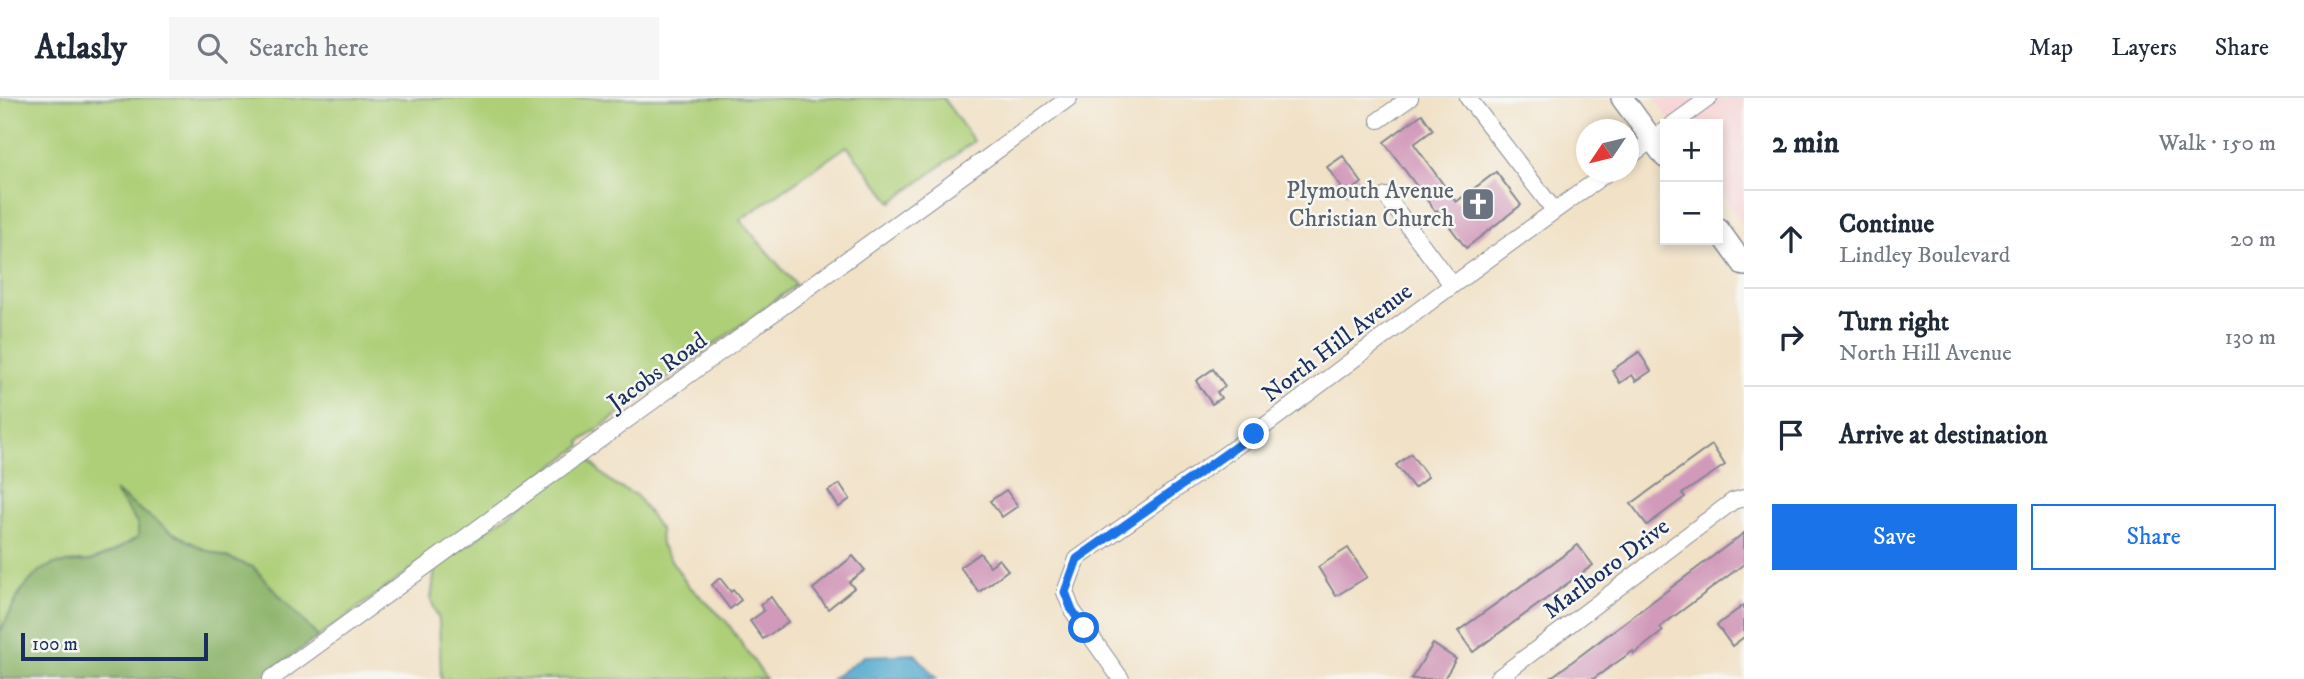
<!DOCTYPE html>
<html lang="en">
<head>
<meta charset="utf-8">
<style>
	:root { --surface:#fff; --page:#f6f6f7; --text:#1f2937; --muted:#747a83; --line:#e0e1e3; --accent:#1a73e8 }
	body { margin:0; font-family:"IM FELL DW Pica",serif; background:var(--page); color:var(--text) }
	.controls { position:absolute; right:21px; top:21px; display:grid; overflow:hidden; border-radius:0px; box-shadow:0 4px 10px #0003 }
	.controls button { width:63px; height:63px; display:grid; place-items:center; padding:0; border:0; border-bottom:2px solid var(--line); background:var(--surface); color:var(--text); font:35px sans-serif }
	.compass { position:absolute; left:1576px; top:21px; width:63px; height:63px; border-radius:50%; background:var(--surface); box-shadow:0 4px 10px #0003; rotate:235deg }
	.scale { position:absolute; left:21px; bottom:18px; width:187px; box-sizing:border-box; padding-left:7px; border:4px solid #1b2f5e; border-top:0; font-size:19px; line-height:24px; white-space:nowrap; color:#1b2f5e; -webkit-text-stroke:5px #f6f6f2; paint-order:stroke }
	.stop { position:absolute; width:21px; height:21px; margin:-16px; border:5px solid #1a73e8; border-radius:50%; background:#fff }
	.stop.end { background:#1a73e8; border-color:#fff; box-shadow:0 2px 7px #0008 }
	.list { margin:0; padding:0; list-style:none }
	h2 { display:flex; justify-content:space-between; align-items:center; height:91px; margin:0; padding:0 28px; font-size:30px }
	h2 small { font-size:23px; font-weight:400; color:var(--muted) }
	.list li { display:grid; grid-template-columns:46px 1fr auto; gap:21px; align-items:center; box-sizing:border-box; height:98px; padding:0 28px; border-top:2px solid var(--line) }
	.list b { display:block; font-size:26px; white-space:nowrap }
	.list p { margin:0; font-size:23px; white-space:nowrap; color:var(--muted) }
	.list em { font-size:23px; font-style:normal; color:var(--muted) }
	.actions { display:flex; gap:14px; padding:21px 28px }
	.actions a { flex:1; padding:16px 0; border:2px solid var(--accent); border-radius:0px; text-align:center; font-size:24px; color:var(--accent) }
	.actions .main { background:var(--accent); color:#fff }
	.icon { flex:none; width:38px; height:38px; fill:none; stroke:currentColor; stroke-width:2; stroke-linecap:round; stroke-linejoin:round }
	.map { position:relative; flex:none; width:1744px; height:581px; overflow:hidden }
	header { display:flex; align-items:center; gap:42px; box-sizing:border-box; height:98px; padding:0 35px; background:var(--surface); border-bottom:2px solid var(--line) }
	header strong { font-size:33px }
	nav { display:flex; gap:38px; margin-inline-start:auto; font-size:24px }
	.search { width:490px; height:63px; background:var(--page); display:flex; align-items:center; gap:18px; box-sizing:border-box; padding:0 24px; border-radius:0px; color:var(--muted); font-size:26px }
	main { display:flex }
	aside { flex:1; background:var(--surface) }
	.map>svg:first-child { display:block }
	.built { fill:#f7cfd1 }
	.green { fill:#aecf78; stroke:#647f6b; stroke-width:2 }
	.forest { fill:#8ab268; stroke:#527063; stroke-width:2 }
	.water { fill:#51a8cd; stroke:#366c96; stroke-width:2 }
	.building { fill:#d29aba }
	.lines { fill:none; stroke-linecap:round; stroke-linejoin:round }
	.minor-casing { stroke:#868892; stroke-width:18 }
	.major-casing { stroke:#868892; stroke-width:24 }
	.minor { stroke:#fff; stroke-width:16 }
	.major { stroke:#fff; stroke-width:21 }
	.route { stroke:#1a73e8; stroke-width:9 }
	.labels { text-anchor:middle; stroke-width:5; stroke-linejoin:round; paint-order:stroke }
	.worship-label { font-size:24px; fill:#5b616d; stroke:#f6f6f2; text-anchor:end }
	.street-label { font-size:24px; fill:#1b2f5e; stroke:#f6f6f2 }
</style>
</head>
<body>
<header>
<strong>Atlasly</strong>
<div class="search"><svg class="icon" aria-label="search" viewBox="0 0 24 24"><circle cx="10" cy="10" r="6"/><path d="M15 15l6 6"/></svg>Search here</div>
<nav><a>Map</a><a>Layers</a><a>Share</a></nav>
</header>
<main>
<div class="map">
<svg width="1744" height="581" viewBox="0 0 1744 581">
	<rect width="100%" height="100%" fill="#f6f6f2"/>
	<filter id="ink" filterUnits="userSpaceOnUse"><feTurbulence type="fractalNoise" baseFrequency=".0143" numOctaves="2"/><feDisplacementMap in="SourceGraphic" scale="14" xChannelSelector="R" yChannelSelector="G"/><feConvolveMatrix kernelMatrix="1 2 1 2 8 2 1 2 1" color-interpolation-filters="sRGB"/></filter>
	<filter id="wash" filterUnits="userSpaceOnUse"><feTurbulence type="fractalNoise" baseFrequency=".00686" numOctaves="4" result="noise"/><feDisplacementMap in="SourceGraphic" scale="28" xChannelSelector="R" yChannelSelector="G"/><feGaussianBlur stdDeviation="1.57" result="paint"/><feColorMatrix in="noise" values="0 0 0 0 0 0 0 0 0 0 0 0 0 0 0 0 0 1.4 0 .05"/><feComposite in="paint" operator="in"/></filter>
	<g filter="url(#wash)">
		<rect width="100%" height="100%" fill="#f1e1c6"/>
		<!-- built -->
		<polygon class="built" points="1654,0 1744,0 1744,128 1718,91 1718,26 1673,26"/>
		<!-- green -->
		<g class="green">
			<polygon points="0,0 943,0 974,43 892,104 847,48 740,122 796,187 580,344 581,348 318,539 253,469 201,450 169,433 118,396 138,426 138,439 111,455 90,463 77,463 21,493 0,534"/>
			<polygon points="587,359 601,375 616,388 636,397 660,431 661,447 687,486 726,523 766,581 441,581 439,522 431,502 435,470"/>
		</g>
		<!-- forest -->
		<polygon class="forest" points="114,393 170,433 201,450 253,469 318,539 260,581 0,581 0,534 21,493 39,473 54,466 90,463 111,455 138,439 138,426"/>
		<!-- water -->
		<polygon class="water" points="915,556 937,581 832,581 864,558"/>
		<g id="blocks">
			<!-- building -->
			<g class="building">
				<polygon points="1422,16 1433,32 1414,46 1456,104 1496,74 1521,107 1466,150 1437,112 1435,113 1384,44"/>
				<polygon points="1343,58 1362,85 1346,96 1327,69"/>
				<polygon points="1639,254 1651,273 1636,283 1632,277 1620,285 1612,272"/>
				<polygon points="1213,271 1225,288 1217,294 1221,300 1212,306 1196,283"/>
				<polygon points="1712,347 1725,367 1682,396 1685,399 1647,427 1631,406"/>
				<polygon points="1411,356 1428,379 1414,390 1396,367"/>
				<polygon points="840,386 850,401 839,409 828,393"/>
				<polygon points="1006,392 1018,408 1002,419 990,403"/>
				<polygon points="1744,435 1744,466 1660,529 1663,533 1644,548 1634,556 1633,553 1593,581 1549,581"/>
				<polygon points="1578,447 1593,467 1473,554 1458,533"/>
				<polygon points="1348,450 1367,479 1336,498 1318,469"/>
				<polygon points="980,455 990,468 999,461 1008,472 979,494 960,469"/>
				<polygon points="853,458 865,472 849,484 854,490 828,511 813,491"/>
				<polygon points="720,480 731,494 733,492 741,502 730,511 712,487"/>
				<polygon points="771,499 788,524 763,541 750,523 764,513 760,507"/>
				<polygon points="1744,507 1744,539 1732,548 1717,527"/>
				<polygon points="1433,546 1456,561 1444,581 1411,581"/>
			</g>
		</g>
	</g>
	<g filter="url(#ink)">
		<use href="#blocks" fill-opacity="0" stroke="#868892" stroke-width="2"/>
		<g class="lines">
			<!-- minor casing -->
			<g class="minor-casing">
				<g id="minor">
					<polyline points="1468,0 1554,112"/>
					<polyline points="1379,22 1410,0"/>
					<polyline points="1673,26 1709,0"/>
					<polyline points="1629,59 1665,32"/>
					<polyline points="1386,98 1452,187"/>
					<polyline points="271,581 1069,0"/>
					<polyline points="1121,581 1072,512 1065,494 1077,461 1254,336 1439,197 1608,74"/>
					<polyline points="1497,581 1733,403 1744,400"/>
				</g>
			</g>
			<!-- major casing -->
			<g class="major-casing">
				<g id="major">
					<polyline points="1622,0 1665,59"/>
					<polyline points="1718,131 1744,167"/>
				</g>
			</g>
			<!-- minor -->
			<use href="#minor" class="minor"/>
			<!-- major -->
			<use href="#major" class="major"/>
		</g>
	</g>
	<g class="lines" filter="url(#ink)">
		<!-- route -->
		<polyline class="route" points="1084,530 1072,512 1065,494 1077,461 1254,336"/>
	</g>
	<!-- icons -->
	<defs>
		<g id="church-square" transform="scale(1.75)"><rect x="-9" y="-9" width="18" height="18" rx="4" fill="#6b7280" stroke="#f6f6f2"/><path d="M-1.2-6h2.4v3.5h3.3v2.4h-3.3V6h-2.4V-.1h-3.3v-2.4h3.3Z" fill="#fff"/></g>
	</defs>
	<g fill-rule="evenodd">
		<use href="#church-square" x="1478" y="106"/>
	</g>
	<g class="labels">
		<!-- worship labels -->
		<g class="worship-label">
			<text x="1454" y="100">Plymouth Avenue<tspan x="1454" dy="28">Christian Church</tspan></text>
		</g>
		<!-- street labels -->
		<g class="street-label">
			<text transform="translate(1337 244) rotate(-37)" y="8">North Hill Avenue</text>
			<text transform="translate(657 273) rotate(-36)" y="8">Jacobs Road</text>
			<text transform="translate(1606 470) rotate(-37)" y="8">Marlboro Drive</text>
		</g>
	</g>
</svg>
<div class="controls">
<button>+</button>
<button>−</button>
</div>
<svg class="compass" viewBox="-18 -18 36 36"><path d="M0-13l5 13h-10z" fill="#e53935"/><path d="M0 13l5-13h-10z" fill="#747a83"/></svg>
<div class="scale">100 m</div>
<div class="stop" style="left:1084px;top:530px"></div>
<div class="stop end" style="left:1254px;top:336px"></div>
</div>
<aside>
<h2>2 min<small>Walk · 150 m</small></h2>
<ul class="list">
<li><svg class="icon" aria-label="ahead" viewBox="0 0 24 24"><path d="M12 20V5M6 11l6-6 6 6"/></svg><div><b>Continue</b><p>Lindley Boulevard</p></div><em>20 m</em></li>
<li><svg class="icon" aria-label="right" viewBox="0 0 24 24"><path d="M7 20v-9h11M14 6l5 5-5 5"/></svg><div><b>Turn right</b><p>North Hill Avenue</p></div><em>130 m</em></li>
<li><svg class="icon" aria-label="arrive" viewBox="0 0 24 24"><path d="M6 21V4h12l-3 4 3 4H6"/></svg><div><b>Arrive at destination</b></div></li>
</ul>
<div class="actions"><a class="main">Save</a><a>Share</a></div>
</aside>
</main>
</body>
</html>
